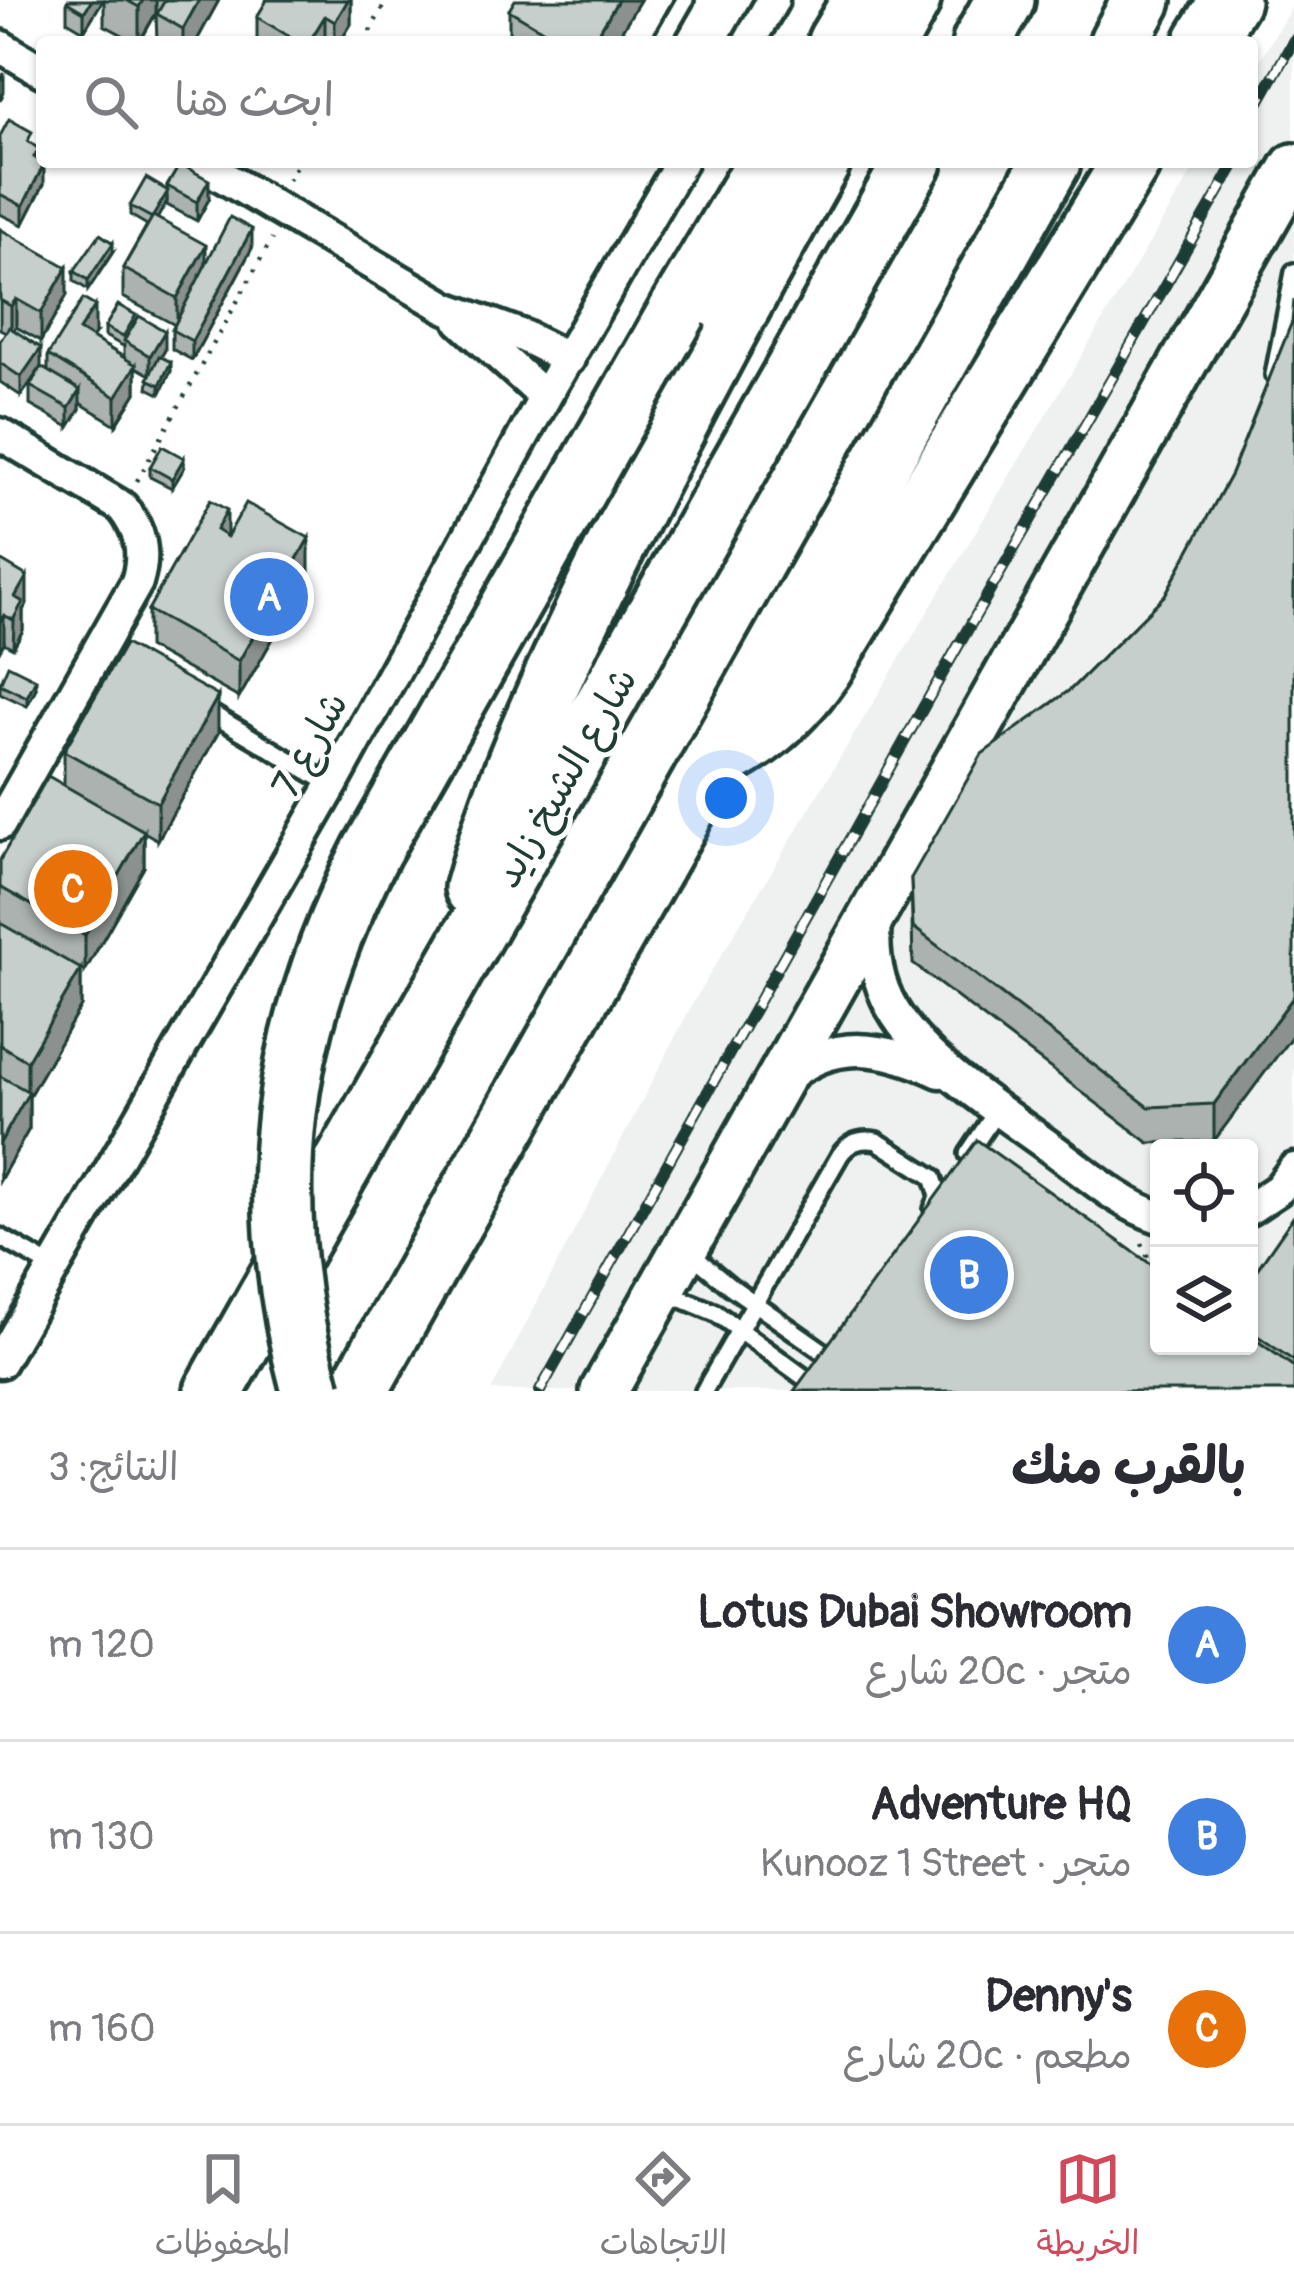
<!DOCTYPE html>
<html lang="ar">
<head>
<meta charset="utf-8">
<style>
	:root { --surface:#fff; --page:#f7f7f7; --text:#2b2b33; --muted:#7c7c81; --line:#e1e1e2; --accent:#d1495b }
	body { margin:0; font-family:Pangolin,"Playpen Sans Arabic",sans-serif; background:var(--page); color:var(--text); direction:rtl }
	.controls { position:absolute; right:36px; bottom:36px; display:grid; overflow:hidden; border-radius:12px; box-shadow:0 3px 9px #0004 }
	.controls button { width:108px; height:108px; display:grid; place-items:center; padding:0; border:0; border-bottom:3px solid var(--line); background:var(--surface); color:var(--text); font:60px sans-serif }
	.you { position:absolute; left:726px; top:798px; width:42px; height:42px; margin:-30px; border:9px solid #fff; border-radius:50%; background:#1a73e8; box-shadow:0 0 0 18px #1a73e833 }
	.badge { display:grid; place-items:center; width:78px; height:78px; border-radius:50%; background:var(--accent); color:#fff; font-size:39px; font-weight:700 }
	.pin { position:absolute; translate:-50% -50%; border:6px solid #fff; box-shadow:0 3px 12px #0006 }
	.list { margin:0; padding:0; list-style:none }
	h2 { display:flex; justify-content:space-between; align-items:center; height:156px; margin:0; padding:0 48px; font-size:51px }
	h2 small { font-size:39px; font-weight:400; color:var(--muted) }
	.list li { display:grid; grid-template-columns:78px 1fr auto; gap:36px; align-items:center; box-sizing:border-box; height:192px; padding:0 48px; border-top:3px solid var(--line) }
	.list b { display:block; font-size:45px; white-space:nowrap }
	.list p { margin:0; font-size:39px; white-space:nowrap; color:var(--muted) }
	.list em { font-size:39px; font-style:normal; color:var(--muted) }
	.icon { flex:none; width:66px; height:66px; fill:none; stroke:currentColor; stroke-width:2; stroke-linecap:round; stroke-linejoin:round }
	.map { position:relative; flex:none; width:1294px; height:1391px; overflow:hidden; direction:ltr }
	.search { position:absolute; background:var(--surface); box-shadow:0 3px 9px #0004; left:36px; right:36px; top:36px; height:132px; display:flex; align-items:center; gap:30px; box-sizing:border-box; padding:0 42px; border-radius:12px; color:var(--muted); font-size:45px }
	.sheet { height:732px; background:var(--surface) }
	nav { display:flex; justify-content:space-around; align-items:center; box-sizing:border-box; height:168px; border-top:3px solid var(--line); background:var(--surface); font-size:33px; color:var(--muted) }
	nav a { display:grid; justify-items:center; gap:6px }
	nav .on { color:var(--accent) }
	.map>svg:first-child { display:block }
	.built { fill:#eef1f0; fill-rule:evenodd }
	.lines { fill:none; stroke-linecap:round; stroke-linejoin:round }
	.lane-casing { stroke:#1f3d34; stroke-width:24 }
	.street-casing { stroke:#1f3d34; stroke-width:39 }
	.secondary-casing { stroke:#1f3d34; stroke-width:54 }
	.highway-casing { stroke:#1f3d34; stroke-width:66 }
	.path { stroke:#1f3d34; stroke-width:4.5; stroke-dasharray:3 9; stroke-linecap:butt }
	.lane { stroke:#fff; stroke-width:15 }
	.street { stroke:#fff; stroke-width:30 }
	.secondary { stroke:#fff; stroke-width:45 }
	.highway { stroke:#fff; stroke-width:57 }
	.rail-casing { stroke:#1f3d34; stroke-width:12 }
	.rail { stroke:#fff; stroke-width:8; stroke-dasharray:22; stroke-linecap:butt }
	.highway-bridge-casing { stroke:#1f3d34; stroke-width:66; stroke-linecap:butt }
	.highway-bridge { stroke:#fff; stroke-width:57 }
	.wall { fill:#abb2af; stroke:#1f3d34; stroke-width:3 }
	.shaded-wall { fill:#8b918f; stroke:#1f3d34; stroke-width:3 }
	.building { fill:#c7cfcc; stroke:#1f3d34; stroke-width:3 }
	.labels { text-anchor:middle; stroke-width:10; stroke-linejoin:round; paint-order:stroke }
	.street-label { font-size:39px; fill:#1f3d34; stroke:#fff }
</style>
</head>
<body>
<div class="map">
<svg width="1294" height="1391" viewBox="0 0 1294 1391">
	<rect width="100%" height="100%" fill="#fff"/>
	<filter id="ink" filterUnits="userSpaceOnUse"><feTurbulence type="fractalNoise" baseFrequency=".00833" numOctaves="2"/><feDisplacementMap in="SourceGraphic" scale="24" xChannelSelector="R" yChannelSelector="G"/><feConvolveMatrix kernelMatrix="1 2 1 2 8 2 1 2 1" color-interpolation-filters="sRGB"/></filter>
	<g filter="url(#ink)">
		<!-- built -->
		<path class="built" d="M1294 3V1391H491L695 999 1198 162H1252V72ZM1159 1148H1249V1346H1159Z"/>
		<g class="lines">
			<!-- lane casing -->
			<g class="lane-casing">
				<g id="lane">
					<polyline points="661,42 685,0"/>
					<polyline points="1274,375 1294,272"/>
					<polyline points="202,708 332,785"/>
					<polyline points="968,1154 998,1109"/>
					<polyline points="0,1237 54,1268"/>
					<polyline points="690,1253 730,1286 828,1355"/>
					<polyline points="663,1291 716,1313 809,1381"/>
					<path d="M704 1391 840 1155C849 1142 861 1138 877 1141L933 1177 939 1196 933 1209"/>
				</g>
			</g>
			<!-- street casing -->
			<g class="street-casing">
				<g id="street">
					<polyline points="749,42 773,0"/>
					<polyline points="0,46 42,71"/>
					<polyline points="198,162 447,308 523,336 569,359"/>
					<polyline points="461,321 545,397"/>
					<path d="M0 434 122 507C141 531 146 553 137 582L0 824"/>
					<path d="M875 920C872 954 878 988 897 1016 930 1067 1002 1112 1051 1148 1085 1172 1119 1204 1159 1217"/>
					<path d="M784 1080C834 1036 885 1047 940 1072"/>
					<polyline points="1249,1209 1279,1189 1294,1169"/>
					<polyline points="0,1362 332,785 545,397 681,162"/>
				</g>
			</g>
			<!-- secondary casing -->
			<g class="secondary-casing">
				<polyline id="secondary" points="604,1391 1294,167"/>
			</g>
			<!-- highway casing -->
			<g class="highway-casing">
				<g id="highway">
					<polyline points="837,42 862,0"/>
					<polyline points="888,42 911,0"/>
					<polyline points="982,42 1005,0"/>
					<polyline points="1119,42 1142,0"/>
					<polyline points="1204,42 1230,0"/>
					<polyline points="679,309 766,162"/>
					<path d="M721 759C764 738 796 707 823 668L1131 162"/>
					<path d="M474 888C503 780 550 682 598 583 668 440 743 300 821 162"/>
					<polyline points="214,1391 913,162"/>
					<polyline points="358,1391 1051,162"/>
				</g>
			</g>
			<!-- path -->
			<g class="path">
				<polyline points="364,42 387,0"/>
				<polyline points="288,180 298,162"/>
				<polyline points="137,481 272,239"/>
				<polyline points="1142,1243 1151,1265"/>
			</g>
			<!-- lane -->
			<use href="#lane" class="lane"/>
			<!-- street -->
			<use href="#street" class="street"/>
			<!-- secondary -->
			<use href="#secondary" class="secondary"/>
			<!-- highway -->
			<use href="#highway" class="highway"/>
			<!-- rail casing -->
			<g class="rail-casing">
				<g id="rail">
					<polyline points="1252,114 1294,40"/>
					<polyline points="540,1391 945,669 1236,162"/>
				</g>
			</g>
			<!-- rail -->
			<use href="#rail" class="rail"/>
			<!-- highway-bridge casing -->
			<g class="highway-bridge-casing">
				<path id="highway-bridge" d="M311 1391C258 1195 279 1030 372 850L679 309"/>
			</g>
			<!-- highway-bridge -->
			<use href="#highway-bridge" class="highway-bridge"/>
		</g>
		<!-- wall -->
		<g class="wall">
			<polygon points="103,0 84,31 67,21 67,2"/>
			<polygon points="104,0 219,0 196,42 157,42 156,13 140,42 136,42 104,25"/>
			<polygon points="265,0 351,0 351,24 340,42 257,42 257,17 267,1"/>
			<polygon points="640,0 615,42 509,42 509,10"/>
			<polygon points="0,136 32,144 39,161 44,184 23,225 0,214"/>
			<polygon points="167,186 209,199 197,221 167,205 167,201 157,218 206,263 252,248 192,360 172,349 172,330 175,325 123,297 123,268 147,225 130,215 130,206 167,190"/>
			<polygon points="0,229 67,295 41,341 16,327 14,330 41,367 48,371 48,355 95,334 92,338 124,357 124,344 123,346 105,336 105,327 136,322 165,350 161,357 171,371 160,394 148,388 150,375 136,367 136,393 116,425 80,403 80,409 69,427 30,405 30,386 41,368 21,396 0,382 0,341 6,332 0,329"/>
			<polygon points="113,252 88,290 74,281 74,271"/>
			<polygon points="1292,322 1214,1141 1149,1143 913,964 911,878 1071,689 1165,595 1231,474"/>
			<polygon points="150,467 184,468 172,488 150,477"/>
			<polygon points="227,537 309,575 239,698 148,647 148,610"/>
			<polygon points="0,560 27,604 23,610 23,630 13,648 4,643"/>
			<polygon points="0,681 36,688 27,706 0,693"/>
			<polygon points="218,733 158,840 144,832 144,867 85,971 81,969 81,1006 29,1096 29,1129 0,1180 0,887 64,786 64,751"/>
			<polygon points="1294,1216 1294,1391 1249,1346 1249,1281"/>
		</g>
		<!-- shaded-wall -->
		<g class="shaded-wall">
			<polygon points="92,0 103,0 84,31 84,12"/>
			<polygon points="143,0 156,0 156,13 139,42 139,7"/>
			<polygon points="199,0 219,0 196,42 183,42 183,29"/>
			<polygon points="343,0 351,0 351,24 340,42 335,42 335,22"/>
			<polygon points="618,0 640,0 615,42 593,42"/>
			<polygon points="325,16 325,42 309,42"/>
			<polygon points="4,73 4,92 0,101 0,82"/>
			<polygon points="44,164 44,184 23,225 23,206"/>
			<polygon points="209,180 209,199 197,221 197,202"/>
			<polygon points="167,191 167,201 152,228 152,218"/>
			<polygon points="252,229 252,248 192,360 192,341"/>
			<polygon points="113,243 113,252 88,290 88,280"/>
			<polygon points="206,245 206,273 177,326 177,298"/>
			<polygon points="67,267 67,295 41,341 41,313"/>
			<polygon points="16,299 16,327 11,335 11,306"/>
			<polygon points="95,306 95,334 79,358 79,330"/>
			<polygon points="165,331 165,350 150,375 150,356"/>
			<polygon points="41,348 41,367 21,396 21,377"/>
			<polygon points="171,362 171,371 160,394 160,385"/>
			<polygon points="136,365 136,393 116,425 116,397"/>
			<polygon points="80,390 80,409 69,427 69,408"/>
			<polygon points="184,458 184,468 172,488 172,479"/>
			<polygon points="227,510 227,547 216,530"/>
			<polygon points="309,538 309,575 239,698 239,661"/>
			<polygon points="27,576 27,604 23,610 23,630 13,648 15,597"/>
			<polygon points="4,615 4,643 0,650 0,622"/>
			<polygon points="36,679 36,688 27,706 27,697"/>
			<polygon points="218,696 218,733 158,840 158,803"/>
			<polygon points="144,831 144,867 85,971 85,935"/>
			<polygon points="81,969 81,1006 29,1096 29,1129 0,1180 0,1143 27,1094 27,1061"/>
			<polygon points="1294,996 1294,1033 1214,1141 1214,1104"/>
		</g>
		<!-- building -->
		<g class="building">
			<polygon points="68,0 92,0 84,12 67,2"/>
			<polygon points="126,0 143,0 139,7"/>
			<polygon points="165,0 199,0 183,29 157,14"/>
			<polygon points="267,0 348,0 335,22 325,16 309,42 299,42 257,17"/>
			<polygon points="515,0 618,0 593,42 563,42 509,10"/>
			<polygon points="9,119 32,132 28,141 39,149 34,157 44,164 23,206 0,194 0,136"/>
			<polygon points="180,164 209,180 197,202 167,186"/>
			<polygon points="146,178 168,191 152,218 130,206"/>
			<polygon points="153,216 206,245 177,298 123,268"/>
			<polygon points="230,217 252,229 192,341 172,330"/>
			<polygon points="0,229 67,267 41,313 16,299 11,306 0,300"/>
			<polygon points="100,234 113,243 88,280 74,271"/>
			<polygon points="83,299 95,306 79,330 136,365 116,397 48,355"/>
			<polygon points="1294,300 1294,996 1214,1104 1149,1107 913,927 911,878 982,754 1071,689 1165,595 1231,474 1292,322"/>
			<polygon points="118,305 136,315 123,337 105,327"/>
			<polygon points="139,316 165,331 150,356 124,341"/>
			<polygon points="9,327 41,348 21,377 0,363 0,341"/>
			<polygon points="159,356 171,362 160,385 148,379"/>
			<polygon points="41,367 80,390 69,408 30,386"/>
			<polygon points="162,446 184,458 172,479 150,467"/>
			<polygon points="210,500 227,510 216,530 227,537 246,503 309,538 239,661 148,610"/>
			<polygon points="0,560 27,576 15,597 23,602 13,620 4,615 0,622"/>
			<polygon points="125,644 218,696 158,803 64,751"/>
			<polygon points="8,665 36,679 27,697 0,684"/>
			<polygon points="48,776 144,831 85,935 0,887 0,860"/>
			<polygon points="0,923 81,969 27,1061 0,1045"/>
			<polygon points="0,1076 29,1092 0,1143"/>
			<polygon points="977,1140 1159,1270 1159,1346 1249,1346 1249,1335 1294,1367 1294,1391 794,1391"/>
			<polygon points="1294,1216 1294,1361 1249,1330 1249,1281"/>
		</g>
	</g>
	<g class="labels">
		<!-- street labels -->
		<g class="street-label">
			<text transform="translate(309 744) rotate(-61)" y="14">شارع 7</text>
			<text transform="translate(564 777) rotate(-60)" y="14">شارع الشيخ زايد</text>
		</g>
	</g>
</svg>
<div class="controls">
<button><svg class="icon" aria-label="locate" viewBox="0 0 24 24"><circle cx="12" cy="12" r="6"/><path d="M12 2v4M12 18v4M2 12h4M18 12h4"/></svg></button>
<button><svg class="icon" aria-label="layers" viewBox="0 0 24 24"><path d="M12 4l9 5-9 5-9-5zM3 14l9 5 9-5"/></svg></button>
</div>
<div class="you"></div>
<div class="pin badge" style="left:269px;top:597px;background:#3f7fe0">A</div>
<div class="pin badge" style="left:969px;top:1275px;background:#3f7fe0">B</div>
<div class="pin badge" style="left:73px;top:889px;background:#e8710a">C</div>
<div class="search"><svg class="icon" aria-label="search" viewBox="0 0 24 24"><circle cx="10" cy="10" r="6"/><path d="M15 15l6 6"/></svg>ابحث هنا</div>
</div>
<section class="sheet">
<h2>بالقرب منك<small>النتائج: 3</small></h2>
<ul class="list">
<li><span class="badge" style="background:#3f7fe0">A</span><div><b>Lotus Dubai Showroom</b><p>متجر · 20c شارع</p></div><em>120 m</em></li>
<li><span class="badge" style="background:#3f7fe0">B</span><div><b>Adventure HQ</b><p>متجر · Kunooz 1 Street</p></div><em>130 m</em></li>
<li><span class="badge" style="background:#e8710a">C</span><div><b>Denny's</b><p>مطعم · 20c شارع</p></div><em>160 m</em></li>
</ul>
</section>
<nav>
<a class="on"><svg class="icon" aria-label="map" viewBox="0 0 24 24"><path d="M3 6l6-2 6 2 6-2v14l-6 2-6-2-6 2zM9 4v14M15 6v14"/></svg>الخريطة</a>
<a><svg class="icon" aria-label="directions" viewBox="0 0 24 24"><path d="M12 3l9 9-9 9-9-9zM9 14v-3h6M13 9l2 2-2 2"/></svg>الاتجاهات</a>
<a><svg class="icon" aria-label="saved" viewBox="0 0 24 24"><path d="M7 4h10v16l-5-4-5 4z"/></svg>المحفوظات</a>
</nav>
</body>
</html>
